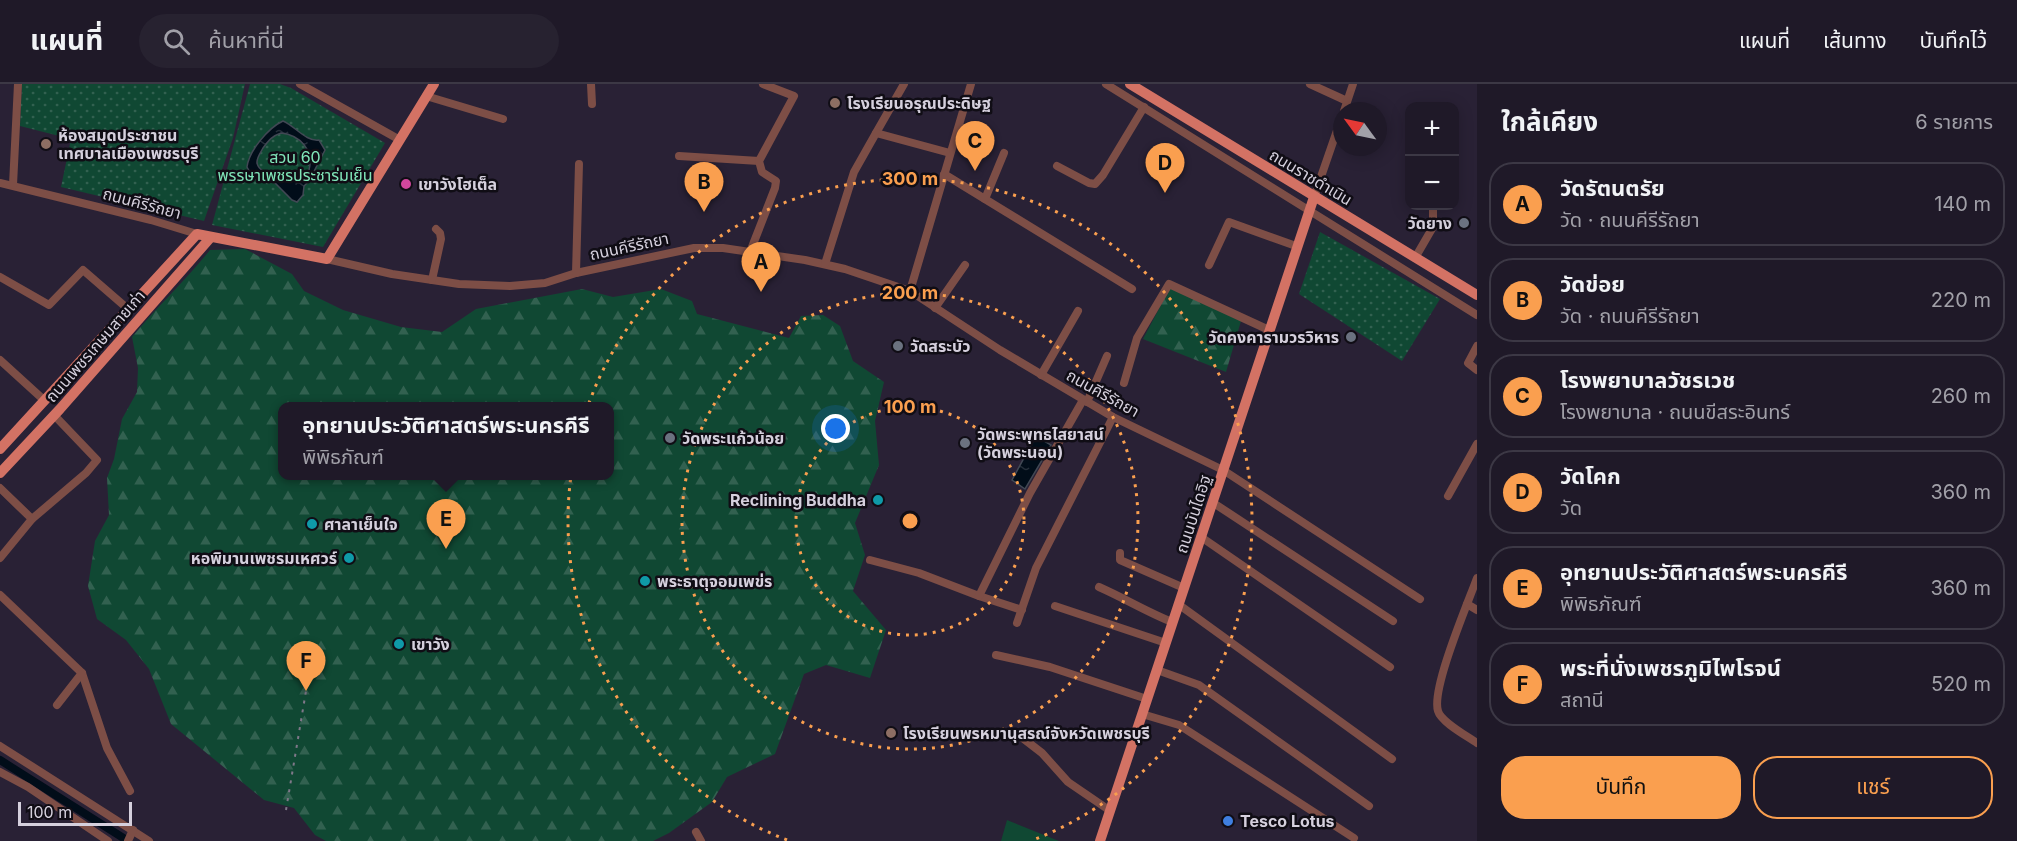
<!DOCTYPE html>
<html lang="th">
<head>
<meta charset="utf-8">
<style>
	:root { --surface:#1f1928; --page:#272230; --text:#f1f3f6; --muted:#a1a0a8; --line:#3c3845; --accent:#fa9f4f }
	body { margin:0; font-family:Inter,"Noto Sans Thai",sans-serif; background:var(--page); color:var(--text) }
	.controls { position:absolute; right:18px; top:18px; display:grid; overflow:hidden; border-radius:12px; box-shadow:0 3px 15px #0003 }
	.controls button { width:54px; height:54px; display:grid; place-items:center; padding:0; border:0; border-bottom:2px solid var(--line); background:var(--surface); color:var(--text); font:30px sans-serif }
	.compass { position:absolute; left:1333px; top:18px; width:54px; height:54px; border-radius:50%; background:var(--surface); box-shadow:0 3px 15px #0003; rotate:303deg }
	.scale { position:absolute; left:18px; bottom:15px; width:114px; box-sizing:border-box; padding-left:6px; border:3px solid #d5d0dd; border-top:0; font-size:16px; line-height:21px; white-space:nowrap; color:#d5d0dd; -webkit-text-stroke:4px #100d15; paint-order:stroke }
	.you { position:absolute; left:836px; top:345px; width:21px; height:21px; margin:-15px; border:4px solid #fff; border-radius:50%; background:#1a73e8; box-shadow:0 0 0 9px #1a73e833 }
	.badge { display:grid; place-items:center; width:39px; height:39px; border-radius:50%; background:var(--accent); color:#111; font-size:20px; font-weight:700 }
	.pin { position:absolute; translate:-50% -50px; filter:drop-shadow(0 2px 3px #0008) }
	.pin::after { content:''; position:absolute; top:32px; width:21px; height:18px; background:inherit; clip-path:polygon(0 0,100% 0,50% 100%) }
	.popup { position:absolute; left:278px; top:318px; width:336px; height:78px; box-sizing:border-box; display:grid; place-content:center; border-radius:12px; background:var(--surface); filter:drop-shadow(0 2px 4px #0005); font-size:20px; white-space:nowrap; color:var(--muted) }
	.popup b { font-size:22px; color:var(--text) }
	.popup::after { content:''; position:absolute; left:50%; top:100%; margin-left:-12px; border:12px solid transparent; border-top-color:var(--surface) }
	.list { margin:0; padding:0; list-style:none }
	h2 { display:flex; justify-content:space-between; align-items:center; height:78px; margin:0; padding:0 24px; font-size:26px }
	h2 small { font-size:20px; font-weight:400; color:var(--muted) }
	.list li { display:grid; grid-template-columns:39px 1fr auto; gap:18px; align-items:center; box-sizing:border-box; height:84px; margin:0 12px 12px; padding:0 12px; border:2px solid var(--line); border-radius:24px }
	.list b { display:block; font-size:22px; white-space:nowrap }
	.list p { margin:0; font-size:20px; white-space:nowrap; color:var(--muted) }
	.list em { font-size:20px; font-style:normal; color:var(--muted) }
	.actions { display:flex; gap:12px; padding:18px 24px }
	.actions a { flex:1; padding:14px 0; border:2px solid var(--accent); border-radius:24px; text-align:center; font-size:21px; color:var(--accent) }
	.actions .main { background:var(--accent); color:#111 }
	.icon { flex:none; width:33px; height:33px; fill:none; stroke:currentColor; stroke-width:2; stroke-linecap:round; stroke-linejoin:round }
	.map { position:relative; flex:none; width:1477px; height:757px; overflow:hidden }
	header { display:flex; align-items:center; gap:36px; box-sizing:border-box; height:84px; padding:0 30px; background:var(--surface); border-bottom:2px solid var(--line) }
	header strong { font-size:28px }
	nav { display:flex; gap:33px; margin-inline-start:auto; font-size:21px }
	.search { width:420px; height:54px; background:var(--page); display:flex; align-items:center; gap:15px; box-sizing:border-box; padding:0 21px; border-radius:33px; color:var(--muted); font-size:22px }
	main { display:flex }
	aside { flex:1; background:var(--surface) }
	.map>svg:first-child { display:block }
	.forest { fill:url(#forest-firs); fill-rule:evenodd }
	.park { fill:url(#park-dots) }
	.pitch { fill:#104833 }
	.water { fill:url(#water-ripples); stroke:#414854; stroke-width:1.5; fill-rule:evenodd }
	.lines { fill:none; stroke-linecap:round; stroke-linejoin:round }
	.canal { stroke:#010d19; stroke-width:8 }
	.minor { stroke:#7d4e46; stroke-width:8 }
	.major { stroke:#d37264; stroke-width:10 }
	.rail { stroke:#7f7889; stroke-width:2; stroke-dasharray:3 6; stroke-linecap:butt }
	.ring { fill:none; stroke:#fa9f4f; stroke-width:3; stroke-dasharray:3 6 }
	.education-dot { fill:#8d6e63; stroke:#100d15; stroke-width:2 }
	.hotel-dot { fill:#d1479c; stroke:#100d15; stroke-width:2 }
	.worship-dot { fill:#6b7280; stroke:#100d15; stroke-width:2 }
	.culture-dot { fill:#0f9aa8; stroke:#100d15; stroke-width:2 }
	.shop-dot { fill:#3f7fe0; stroke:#100d15; stroke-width:2 }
	.labels { text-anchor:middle; stroke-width:5; stroke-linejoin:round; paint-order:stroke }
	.poi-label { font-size:16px; font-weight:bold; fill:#d5d0dd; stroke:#100d15; text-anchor:start }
	.park-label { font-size:16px; fill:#80e6b9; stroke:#100d15 }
	.street-label { font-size:16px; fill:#d5d0dd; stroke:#100d15 }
	.centre { fill:#fa9f4f; stroke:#100d15; stroke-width:3 }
	.ring-label { font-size:18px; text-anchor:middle; font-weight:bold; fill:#fa9f4f; stroke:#100d15; stroke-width:5; stroke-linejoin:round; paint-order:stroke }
</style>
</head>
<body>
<header>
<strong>แผนที่</strong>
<div class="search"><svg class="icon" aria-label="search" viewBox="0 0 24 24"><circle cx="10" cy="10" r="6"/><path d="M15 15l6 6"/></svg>ค้นหาที่นี่</div>
<nav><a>แผนที่</a><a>เส้นทาง</a><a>บันทึกไว้</a></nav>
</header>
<main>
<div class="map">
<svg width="1477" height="757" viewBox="0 0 1477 757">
	<defs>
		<pattern id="forest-firs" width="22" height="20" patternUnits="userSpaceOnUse" patternTransform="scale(1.5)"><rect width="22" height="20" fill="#104833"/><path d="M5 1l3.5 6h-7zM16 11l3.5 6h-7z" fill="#326150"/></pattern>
		<pattern id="park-dots" width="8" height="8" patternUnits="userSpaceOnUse" patternTransform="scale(1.5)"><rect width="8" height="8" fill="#104833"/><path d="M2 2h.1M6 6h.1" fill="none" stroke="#326150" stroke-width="1.8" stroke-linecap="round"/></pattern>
		<pattern id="water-ripples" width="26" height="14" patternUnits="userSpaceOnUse" patternTransform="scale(1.5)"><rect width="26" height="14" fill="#010d19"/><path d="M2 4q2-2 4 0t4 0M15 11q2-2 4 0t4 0" fill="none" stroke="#252f3a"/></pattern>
	</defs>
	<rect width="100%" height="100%" fill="#292135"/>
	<!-- forest -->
	<g class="forest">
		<path d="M245 165 292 190 304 207 343 226 401 243 442 248 476 225 582 205 613 213 661 205 692 217 697 230 789 254 801 232 823 231 840 242 853 277 884 298 875 337 879 381 855 439 865 471 853 507 886 546 870 594 826 581 804 590 775 670 727 693 712 718 669 749 653 757H326L315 751 294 724 264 716 171 640 149 585 126 556 97 535 88 502 95 457 109 431 107 394 114 375 122 335 137 308 138 284 132 253C157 223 185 197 210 166ZM282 322H610V392H282Z"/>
		<polygon points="1170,204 1241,237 1226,288 1143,255"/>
	</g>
	<!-- park -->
	<g class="park">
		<polygon points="22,0 245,0 233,54 204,137 61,103 71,55 20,42"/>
		<polygon points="250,0 280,0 291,4 385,59 323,163 212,141"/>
		<polygon points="1320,148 1440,215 1402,277 1299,210"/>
	</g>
	<!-- pitch -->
	<polygon class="pitch" points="1007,736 1059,757 1001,757"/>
	<!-- water -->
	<g class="water">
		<path d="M283 37C295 42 306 58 319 56L325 66 309 97 304 102 303 111 297 118 292 116 275 99 253 94 247 83C249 67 268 44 283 37ZM281 49C300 51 314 66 309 86 306 90 303 94 298 95 289 98 257 90 257 78 257 73 261 68 263 64 269 56 272 52 281 49Z"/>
		<polygon points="1036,352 1051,361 1025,405 1012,396"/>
	</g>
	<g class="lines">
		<!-- canal -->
		<polyline class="canal" points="0,676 128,757"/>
		<!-- minor -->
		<g class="minor">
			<polyline points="300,0 400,56"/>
			<polyline points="591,0 592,20"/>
			<polyline points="1106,0 1477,231"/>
			<polyline points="1310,0 1347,17"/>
			<polyline points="426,12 503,35"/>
			<polyline points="1344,27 1353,0"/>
			<polyline points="876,49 904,0"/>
			<polyline points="679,72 759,77"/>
			<polyline points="1057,82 1089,99 1095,100 1103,91 1144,23"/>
			<polyline points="944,90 1132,205"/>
			<polyline points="0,99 151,136 197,150"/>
			<polyline points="13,101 18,0"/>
			<polyline points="1314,113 1342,32"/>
			<polyline points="985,115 1004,69"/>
			<polyline points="750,168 775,104 776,97 762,88 759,77 794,12 763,0"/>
			<polyline points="1415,174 1433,143 1433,122"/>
			<polyline points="327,175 392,190 459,200 510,202 545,199 576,189 694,164 723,164 805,176 845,185 910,207 1000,266 1113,333 1223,386 1420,515"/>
			<polyline points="825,180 854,88 876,49 950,69"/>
			<polyline points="1209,181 1229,138 1296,162"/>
			<polyline points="576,189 579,80"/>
			<polyline points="0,193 49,221 83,186 128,225"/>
			<polyline points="432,196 441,155 440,149 436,145"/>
			<polyline points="910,207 971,0"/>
			<polyline points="935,224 965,181"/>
			<polyline points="1477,262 1468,279 1477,286"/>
			<polyline points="0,276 45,317"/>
			<polyline points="1041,291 1078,227"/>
			<polyline points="1124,299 1137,254 1169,200 1269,246"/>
			<polyline points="1087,318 1107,272"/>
			<polyline points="0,404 32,435"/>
			<polyline points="1448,412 1477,360"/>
			<polyline points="1212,418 1393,537"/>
			<polyline points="1201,453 1390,583"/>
			<polyline points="1120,469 1120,476 1184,504"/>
			<polyline points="0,474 32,435 86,389 97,376 54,331"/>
			<polyline points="870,476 919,489 979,512 1022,526"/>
			<path d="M1477 494C1468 519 1431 605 1438 627 1441 638 1467 652 1477 659"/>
			<path d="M1099 503C1124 514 1147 528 1172 538"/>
			<polyline points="0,511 82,589 107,664 130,707"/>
			<polyline points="979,512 1030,409 1083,316"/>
			<polyline points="1178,520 1392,675"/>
			<polyline points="1467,520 1477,526"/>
			<polyline points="1055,522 1166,559"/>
			<polyline points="1017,539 1036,484 1113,333"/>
			<polyline points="996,571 1050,583 1147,615"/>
			<polyline points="1157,586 1199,601 1369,722"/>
			<polyline points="57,621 82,589"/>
			<polyline points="1142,630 1179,641 1354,754"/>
			<polyline points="1020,652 1042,669 1068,698 1109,726"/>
			<polyline points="0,662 149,757"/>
			<polyline points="0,688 28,703 108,757"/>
			<polyline points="696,748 701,757"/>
			<polyline points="128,757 133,746"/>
		</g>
		<!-- major -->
		<g class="major">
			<polyline points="1130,0 1477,211"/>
			<polyline points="0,365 197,150 327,175 434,0"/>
			<polyline points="0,389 60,325 211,153"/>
			<polyline points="1100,757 1314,113"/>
		</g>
		<!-- rail -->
		<polyline class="rail" points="286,726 306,607"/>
	</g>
	<!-- distance rings -->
	<g class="ring">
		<circle cx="910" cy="437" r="114"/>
		<circle cx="910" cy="437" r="228"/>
		<path d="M787 756A342 342 0 1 1 1033 756"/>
	</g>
	<!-- markers -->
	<g class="education-dot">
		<circle cx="835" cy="19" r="6"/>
		<circle cx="46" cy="60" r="6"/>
		<circle cx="891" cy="649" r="6"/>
	</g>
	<circle class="hotel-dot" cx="406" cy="100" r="6"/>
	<g class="worship-dot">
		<circle cx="1464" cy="139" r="6"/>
		<circle cx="1351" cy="253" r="6"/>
		<circle cx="898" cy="262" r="6"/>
		<circle cx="670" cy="354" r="6"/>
		<circle cx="965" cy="359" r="6"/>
	</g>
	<g class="culture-dot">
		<circle cx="878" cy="416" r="6"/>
		<circle cx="312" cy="440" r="6"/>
		<circle cx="349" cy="474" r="6"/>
		<circle cx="645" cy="497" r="6"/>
		<circle cx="399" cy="560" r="6"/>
	</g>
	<circle class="shop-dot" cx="1228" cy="737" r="6"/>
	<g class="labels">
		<!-- poi labels -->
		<g class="poi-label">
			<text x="847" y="25">โรงเรียนอรุณประดิษฐ</text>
			<text x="58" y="57">ห้องสมุดประชาชน<tspan x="58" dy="18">เทศบาลเมืองเพชรบุรี</tspan></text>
			<text x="418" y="106">เขาวังโฮเต็ล</text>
			<text x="1452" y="145" text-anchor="end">วัดยาง</text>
			<text x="1339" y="259" text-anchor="end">วัดคงคารามวรวิหาร</text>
			<text x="910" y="268">วัดสระบัว</text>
			<text x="977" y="356">วัดพระพุทธไสยาสน์<tspan x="977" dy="18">(วัดพระนอน)</tspan></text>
			<text x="682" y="360">วัดพระแก้วน้อย</text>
			<text x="866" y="422" text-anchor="end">Reclining Buddha</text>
			<text x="324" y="446">ศาลาเย็นใจ</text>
			<text x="337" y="480" text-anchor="end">หอพิมานเพชรมเหศวร์</text>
			<text x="657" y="503">พระธาตุจอมเพข่ร</text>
			<text x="411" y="566">เขาวัง</text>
			<text x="903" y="655">โรงเรียนพรหมานุสรณ์จังหวัดเพชรบุรี</text>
			<text x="1240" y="743">Tesco Lotus</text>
		</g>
		<!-- park labels -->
		<g class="park-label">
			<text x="295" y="79">สวน 60<tspan x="295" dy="18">พรรษาเพชรประชาร่มเย็น</tspan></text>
		</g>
		<!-- street labels -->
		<g class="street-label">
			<text transform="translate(1311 93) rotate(31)" y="6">ถนนราชดำเนิน</text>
			<text transform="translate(142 119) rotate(15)" y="6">ถนนคีรีรัถยา</text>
			<text transform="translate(629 162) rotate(-12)" y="6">ถนนคีรีรัถยา</text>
			<text transform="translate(95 262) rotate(-49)" y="6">ถนนเพชรเกษมสายเก่า</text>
			<text transform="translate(1103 309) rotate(29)" y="6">ถนนคีรีรัถยา</text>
			<text transform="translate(1193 430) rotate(-72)" y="6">ถนนบันไดอิฐ</text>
		</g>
	</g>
	<circle cx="910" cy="437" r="9" class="centre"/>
	<g class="ring-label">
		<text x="910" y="101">300 m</text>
		<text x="910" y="215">200 m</text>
		<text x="910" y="329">100 m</text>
	</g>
</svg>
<div class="controls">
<button>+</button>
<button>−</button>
</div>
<svg class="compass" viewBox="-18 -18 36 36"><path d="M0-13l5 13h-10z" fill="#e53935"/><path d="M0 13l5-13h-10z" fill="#a1a0a8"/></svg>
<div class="scale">100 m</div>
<div class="you"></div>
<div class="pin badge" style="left:761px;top:208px">A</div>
<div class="pin badge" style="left:704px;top:128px">B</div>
<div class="pin badge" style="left:975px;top:87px">C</div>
<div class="pin badge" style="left:1165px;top:109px">D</div>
<div class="pin badge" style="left:446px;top:465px">E</div>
<div class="popup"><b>อุทยานประวัติศาสตร์พระนครคีรี</b>พิพิธภัณฑ์</div>
<div class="pin badge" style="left:306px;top:607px">F</div>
</div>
<aside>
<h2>ใกล้เคียง<small>6 รายการ</small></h2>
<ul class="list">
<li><span class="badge">A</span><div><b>วัดรัตนตรัย</b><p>วัด · ถนนคีรีรัถยา</p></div><em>140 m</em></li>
<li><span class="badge">B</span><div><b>วัดข่อย</b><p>วัด · ถนนคีรีรัถยา</p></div><em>220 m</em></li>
<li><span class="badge">C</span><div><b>โรงพยาบาลวัชรเวช</b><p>โรงพยาบาล · ถนนขีสระอินทร์</p></div><em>260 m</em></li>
<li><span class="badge">D</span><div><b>วัดโคก</b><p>วัด</p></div><em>360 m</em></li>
<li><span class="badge">E</span><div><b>อุทยานประวัติศาสตร์พระนครคีรี</b><p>พิพิธภัณฑ์</p></div><em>360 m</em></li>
<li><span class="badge">F</span><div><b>พระที่นั่งเพชรภูมิไพโรจน์</b><p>สถานี</p></div><em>520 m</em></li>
</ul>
<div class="actions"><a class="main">บันทึก</a><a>แชร์</a></div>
</aside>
</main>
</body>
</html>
